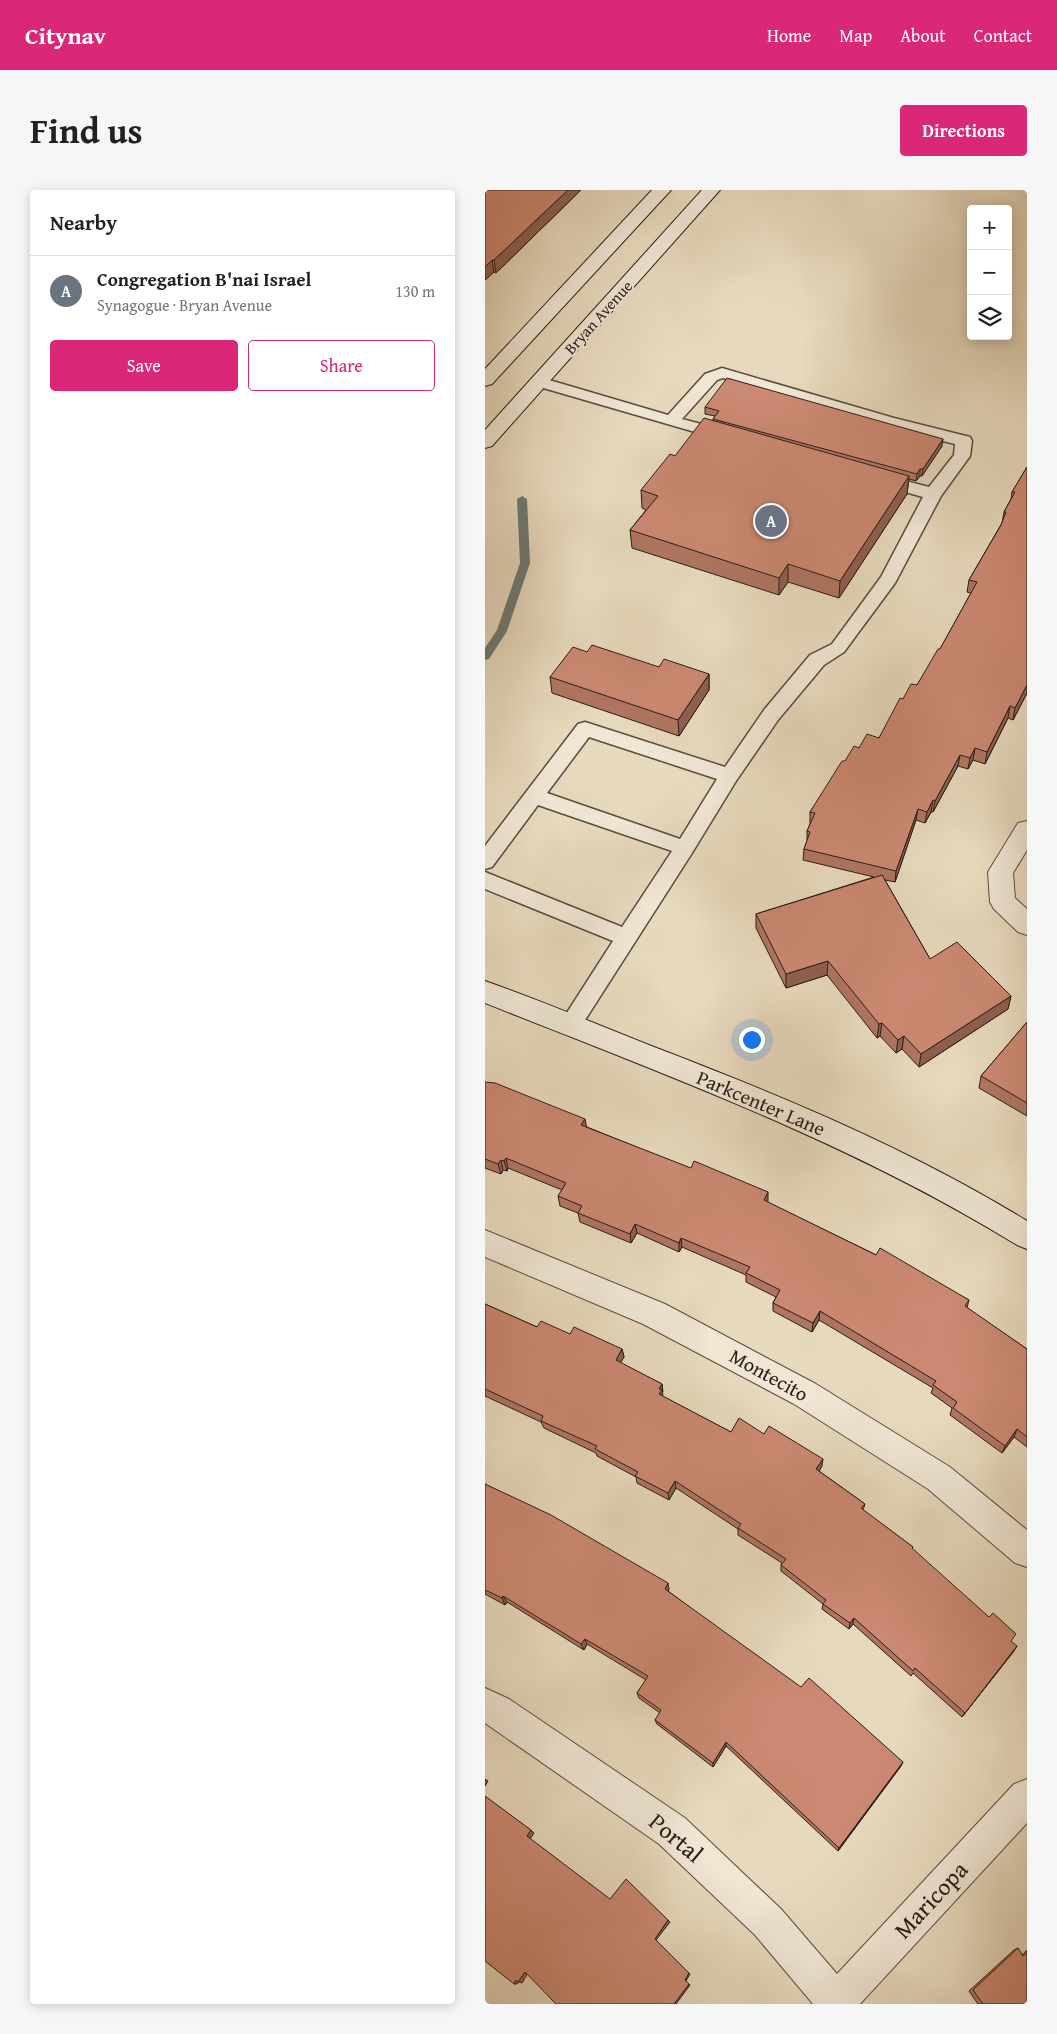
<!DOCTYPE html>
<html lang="en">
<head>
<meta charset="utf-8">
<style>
	:root { --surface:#fff; --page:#f6f6f6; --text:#222; --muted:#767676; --line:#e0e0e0; --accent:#db2777 }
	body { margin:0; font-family:"Gentium Book Plus",serif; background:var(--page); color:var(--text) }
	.controls { position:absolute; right:15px; top:15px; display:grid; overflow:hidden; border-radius:5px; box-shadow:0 2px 12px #0003 }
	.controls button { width:45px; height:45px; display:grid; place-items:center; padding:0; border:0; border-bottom:1px solid var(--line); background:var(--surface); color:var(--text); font:25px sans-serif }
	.you { position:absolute; left:266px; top:849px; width:18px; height:18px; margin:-12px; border:4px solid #fff; border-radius:50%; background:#1a73e8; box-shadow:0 0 0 8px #1a73e833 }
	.badge { display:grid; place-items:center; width:32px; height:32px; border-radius:50%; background:var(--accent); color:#fff; font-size:16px; font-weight:700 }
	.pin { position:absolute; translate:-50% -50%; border:2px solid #fff; box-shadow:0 1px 5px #0006 }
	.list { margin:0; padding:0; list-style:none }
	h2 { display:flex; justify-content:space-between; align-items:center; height:65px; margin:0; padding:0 20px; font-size:21px }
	h2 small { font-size:16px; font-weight:400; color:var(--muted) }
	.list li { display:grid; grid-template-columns:32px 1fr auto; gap:15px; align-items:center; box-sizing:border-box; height:70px; padding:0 20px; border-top:1px solid var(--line) }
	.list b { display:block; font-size:19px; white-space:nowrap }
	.list p { margin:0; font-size:16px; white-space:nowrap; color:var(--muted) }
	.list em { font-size:16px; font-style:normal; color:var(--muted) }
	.actions { display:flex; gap:10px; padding:15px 20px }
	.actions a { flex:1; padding:11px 0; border:1px solid var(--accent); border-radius:5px; text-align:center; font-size:18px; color:var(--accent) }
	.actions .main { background:var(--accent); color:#fff }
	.icon { flex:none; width:28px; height:28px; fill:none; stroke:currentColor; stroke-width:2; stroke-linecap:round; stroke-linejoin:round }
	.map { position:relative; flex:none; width:542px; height:1814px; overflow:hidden; border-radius:5px }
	header { display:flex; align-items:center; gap:30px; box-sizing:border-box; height:70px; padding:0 25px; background:var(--accent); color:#fff }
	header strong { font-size:24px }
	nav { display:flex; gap:28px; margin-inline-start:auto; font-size:18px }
	.intro { display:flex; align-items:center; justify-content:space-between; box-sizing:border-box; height:120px; padding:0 30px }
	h1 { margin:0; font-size:35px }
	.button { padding:12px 22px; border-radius:5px; background:var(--accent); color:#fff; font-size:18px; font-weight:700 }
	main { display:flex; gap:30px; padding:0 30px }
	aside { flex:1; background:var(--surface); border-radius:5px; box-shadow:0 2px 12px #0003 }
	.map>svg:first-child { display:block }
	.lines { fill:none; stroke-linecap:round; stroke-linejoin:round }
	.stream { fill:#6b7b76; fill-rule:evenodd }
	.lane-casing { stroke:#584c40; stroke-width:3 }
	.street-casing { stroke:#584c40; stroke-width:2 }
	.secondary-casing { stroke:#281d17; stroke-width:2 }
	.lane { fill:#efe6d4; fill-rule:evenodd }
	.street { fill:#efe6d4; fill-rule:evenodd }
	.secondary { fill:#efe6d4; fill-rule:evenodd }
	.wall { fill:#af7562; stroke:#281d17 }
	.shaded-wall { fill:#8e5f50; stroke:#281d17 }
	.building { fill:#cb8872; stroke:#281d17 }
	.labels { text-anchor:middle; stroke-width:4; stroke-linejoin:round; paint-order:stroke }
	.far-street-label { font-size:16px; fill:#281d17; stroke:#efe6d4 }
	.street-label { font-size:20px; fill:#281d17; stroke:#efe6d4 }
	.near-street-label { font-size:24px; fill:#281d17; stroke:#efe6d4 }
</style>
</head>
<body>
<header>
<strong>Citynav</strong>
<nav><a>Home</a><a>Map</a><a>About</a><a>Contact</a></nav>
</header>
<div class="intro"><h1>Find us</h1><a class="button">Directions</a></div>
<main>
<aside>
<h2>Nearby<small></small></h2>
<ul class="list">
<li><span class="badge" style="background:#6b7280">A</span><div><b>Congregation B'nai Israel</b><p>Synagogue · Bryan Avenue</p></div><em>130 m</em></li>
</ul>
<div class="actions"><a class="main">Save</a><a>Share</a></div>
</aside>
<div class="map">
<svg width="542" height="1814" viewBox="0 0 542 1814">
	<rect width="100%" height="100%" fill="#e7d9bd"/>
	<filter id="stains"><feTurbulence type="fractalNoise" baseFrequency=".004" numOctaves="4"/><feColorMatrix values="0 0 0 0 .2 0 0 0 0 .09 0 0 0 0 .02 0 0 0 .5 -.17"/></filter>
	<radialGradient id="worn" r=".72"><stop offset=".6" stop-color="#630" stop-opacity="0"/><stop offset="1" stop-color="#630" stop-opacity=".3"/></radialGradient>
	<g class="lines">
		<!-- stream -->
		<polygon class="stream" points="37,306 42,309 45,373 22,441 4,469 0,470 0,458 12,440 35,373 32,309"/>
		<!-- lane casing -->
		<g class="lane-casing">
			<path id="lane" d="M237 178 409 228 485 247 487 251 485 266 456 306 410 393 359 462 339 475 293 530 251 591 207 663 93 841 85 844 77 841 74 835 128 751 0 699V682L137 737 187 661 53 615 7 677 0 679V656L93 534 100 532 240 577 279 520 325 465 347 454 396 387 438 307 388 293 386 289 388 285 394 284 444 297 469 265 470 254 398 236 238 188 232 190 197 229 247 242 249 246 247 250 241 251 48 195 46 192 48 189 54 187 183 225 220 184ZM104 547 232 589 195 649 62 603Z"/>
		</g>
		<!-- street casing -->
		<g class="street-casing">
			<g id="street">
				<polygon points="542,631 542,660 528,683 530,708 542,719 542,745 533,742 509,719 505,712 503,682 533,633"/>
				<polygon points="0,1040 180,1114 331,1194 465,1277 542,1340 542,1377 530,1373 443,1299 309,1214 158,1134 0,1067"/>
				<polygon points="0,1498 24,1509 200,1628 296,1719 352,1784 529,1594 542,1589 542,1633 375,1814 328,1814 270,1745 174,1654 0,1533"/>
			</g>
		</g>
		<!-- secondary casing -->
		<g class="secondary-casing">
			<g id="secondary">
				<polygon points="167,0 186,0 7,194 0,196 0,179"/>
				<polygon points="217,0 235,0 7,256 0,258 0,240"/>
				<path d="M0 791C57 811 113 835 169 857 297 906 425 959 542 1031V1059L532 1055C365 952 181 885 0 813Z"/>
			</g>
		</g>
		<!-- lane -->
		<use href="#lane" class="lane"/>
		<!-- street -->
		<use href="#street" class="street"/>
		<!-- secondary -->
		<use href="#secondary" class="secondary"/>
	</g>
	<!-- wall -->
	<g class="wall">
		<polygon points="0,0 96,0 11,83 9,82 0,90"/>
		<polygon points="220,217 457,256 437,286 435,286 431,291 424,289 422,304 354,408 303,392 294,405 147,358 145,340 161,320 157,318 156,300 190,266 228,231 228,229 230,226 220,224"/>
		<polygon points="542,277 542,503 528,530 523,528 500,574 488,570 483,579 473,576 448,622 446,622 440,633 431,630 410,692 400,690 445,769 526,806 523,819 434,877 417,859 411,863 395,846 392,848 342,785 301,798 271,738 271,724 389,687 318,670 319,659 322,651 322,641 325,634 325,622 360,571 374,558 394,548 418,509 432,495 455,459 486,403 482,402 484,390 517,333 519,322 526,309 527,302"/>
		<polygon points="102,462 174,477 224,484 224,500 194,546 67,503 65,487"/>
		<polygon points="542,832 542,926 494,898 496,886"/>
		<polygon points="0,892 102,937 283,1011 282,1012 484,1110 482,1118 542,1159 542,1257 529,1247 517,1263 465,1225 467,1218 446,1203 448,1198 334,1130 327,1142 288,1121 288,1113 291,1107 261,1092 261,1085 197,1057 194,1062 152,1043 146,1053 95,1032 93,1023 75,1016 73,1006 77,1000 23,978 22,981 18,980 16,984 0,978"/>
		<polygon points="0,1114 52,1137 85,1144 137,1159 139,1167 135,1173 177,1194 178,1202 177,1203 177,1206 246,1242 279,1244 337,1276 334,1281 380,1314 378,1320 428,1357 427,1359 526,1451 529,1461 477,1527 428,1483 426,1486 368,1434 364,1439 337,1419 338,1414 296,1381 296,1375 297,1373 253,1345 253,1339 191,1298 184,1310 152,1293 151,1287 112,1266 111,1263 59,1238 56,1232 0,1206 0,1207"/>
		<polygon points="0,1294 184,1399 183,1401 416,1576 353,1661 241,1556 228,1577 172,1534 170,1530 175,1523 154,1508 152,1503 161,1490 102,1454 99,1460 22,1412 20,1415 0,1404"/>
		<polygon points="533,1758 537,1765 542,1760 542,1814 493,1814 484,1801 529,1760"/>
	</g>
	<!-- shaded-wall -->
	<g class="shaded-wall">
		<polygon points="83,0 96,0 11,83 9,70"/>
		<polygon points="7,70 9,82 0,90 0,77"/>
		<polygon points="458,249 457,256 437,286 438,279"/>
		<polygon points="435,279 435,286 431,291 432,284"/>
		<polygon points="424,286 422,304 354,408 355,391"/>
		<polygon points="303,374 303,392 294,405 294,388"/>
		<polygon points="224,484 224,500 194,546 193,530"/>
		<polygon points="542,495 542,503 528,530 530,518"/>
		<polygon points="525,516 523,528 500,574 502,562"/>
		<polygon points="490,558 488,570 483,579 485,568"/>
		<polygon points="475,565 473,576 448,622 450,611"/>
		<polygon points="448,610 446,622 440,633 442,622"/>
		<polygon points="433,619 431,630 410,692 411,681"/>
		<polygon points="343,771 342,785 301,798 301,784"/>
		<polygon points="526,806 523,819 434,877 436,864"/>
		<polygon points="397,833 395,846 392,848 394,834"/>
		<polygon points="419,846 417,859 411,863 413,850"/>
		<polygon points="100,929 102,939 96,935"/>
		<polygon points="21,968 23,978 22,981 19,971"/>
		<polygon points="16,970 18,980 16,984 13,974"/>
		<polygon points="283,1002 283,1011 278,1020 279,1010"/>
		<polygon points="150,1034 152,1043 146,1053 145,1044"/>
		<polygon points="196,1048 197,1057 194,1062 194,1053"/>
		<polygon points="335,1121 334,1130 327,1142 328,1133"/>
		<polygon points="137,1159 139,1167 132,1178 131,1170"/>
		<polygon points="177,1194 178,1208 175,1212 174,1199"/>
		<polygon points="532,1239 529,1247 517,1263 520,1256"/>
		<polygon points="338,1269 337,1276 331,1286 331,1279"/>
		<polygon points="190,1291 191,1298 184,1310 183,1303"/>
		<polygon points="183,1393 184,1399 181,1405 180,1399"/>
		<polygon points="18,1406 22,1412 20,1415 17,1408"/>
		<polygon points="369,1428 368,1434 364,1439 365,1433"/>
		<polygon points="100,1449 102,1454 99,1460 96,1454"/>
		<polygon points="532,1456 529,1461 477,1527 480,1523"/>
		<polygon points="241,1552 241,1556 228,1577 228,1573"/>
		<polygon points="418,1572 416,1576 353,1661 354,1658"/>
		<polygon points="0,1589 3,1591 0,1596"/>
		<polygon points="46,1640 49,1643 45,1649 42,1646"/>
		<polygon points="183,1730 185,1732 171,1750 170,1749"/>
		<polygon points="40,1782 43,1783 37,1793 34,1792 32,1794 29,1794 31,1790"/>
		<polygon points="204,1783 205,1784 201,1791 200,1790"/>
		<polygon points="204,1794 205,1795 191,1814 189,1814"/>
	</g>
	<!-- building -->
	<g class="building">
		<polygon points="0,0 83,0 9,70 7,70 0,77"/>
		<polygon points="242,188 458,249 438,279 435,279 432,284 228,229 234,221 220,217"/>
		<polygon points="219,228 424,286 355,391 303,374 294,388 145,340 173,306 156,300 185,264 190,266"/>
		<polygon points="542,277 542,495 530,518 525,516 502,562 490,558 485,568 475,565 450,611 448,610 442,622 433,619 411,681 319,659 325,642 322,641 330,623 325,622 357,571 360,571 369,556 374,558 382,544 394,548 415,508 418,509 426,494 432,495 453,459 455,459 492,392 484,390 516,335 521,322 519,322 530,302 527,302"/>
		<polygon points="107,455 174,477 179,469 224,484 193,530 65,487 88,457 102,462"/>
		<polygon points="397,685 445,769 472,752 526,806 436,864 419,846 413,850 397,833 394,834 343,771 301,784 271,724"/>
		<polygon points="542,832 542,913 496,886"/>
		<polygon points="0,892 10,893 100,929 96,935 206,978 209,971 283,1002 279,1010 391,1065 395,1058 484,1110 480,1116 542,1159 542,1247 532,1239 520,1256 468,1218 472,1212 448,1195 451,1191 335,1121 328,1133 288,1113 295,1100 261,1083 265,1077 196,1048 194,1053 150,1034 145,1044 93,1023 97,1016 73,1006 81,993 21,968 19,971 16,970 13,974 0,969"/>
		<polygon points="0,1114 52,1137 56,1131 85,1144 89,1137 137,1159 131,1170 177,1194 174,1199 177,1200 174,1204 246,1242 254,1228 279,1244 284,1236 338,1269 331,1279 380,1314 376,1318 428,1357 427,1358 504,1427 508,1423 531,1444 526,1451 532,1456 480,1523 430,1478 428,1481 369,1428 365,1433 338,1414 341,1410 296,1375 301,1369 253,1338 256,1334 190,1291 183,1303 150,1286 153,1282 110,1259 112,1256 56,1231 58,1226 0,1199"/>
		<polygon points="0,1294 66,1325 183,1393 180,1399 316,1497 324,1488 418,1572 354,1658 241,1552 228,1573 170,1530 176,1520 152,1503 163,1486 100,1449 96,1454 18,1406 17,1408 0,1400"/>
		<polygon points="0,1606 46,1640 42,1646 125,1709 141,1689 183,1730 170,1749 204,1783 200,1790 204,1794 189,1814 71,1814 40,1782 33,1792 31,1790 29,1794 0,1771"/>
		<polygon points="533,1758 538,1766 542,1763 542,1814 498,1814 488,1800"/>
	</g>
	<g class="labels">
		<!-- far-street labels -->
		<g class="far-street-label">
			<text transform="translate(113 127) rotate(-48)" y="6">Bryan Avenue</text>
		</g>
		<!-- street labels -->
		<g class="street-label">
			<text transform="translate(276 913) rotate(23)" y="7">Parkcenter Lane</text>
			<text transform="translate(284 1185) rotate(29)" y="7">Montecito</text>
		</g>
		<!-- near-street labels -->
		<g class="near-street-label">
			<text transform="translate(191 1648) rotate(40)" y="8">Portal</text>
			<text transform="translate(446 1710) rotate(-47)" y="8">Maricopa</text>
		</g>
	</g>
	<rect width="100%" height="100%" filter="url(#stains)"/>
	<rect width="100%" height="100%" fill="url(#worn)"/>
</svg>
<div class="controls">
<button>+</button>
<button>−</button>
<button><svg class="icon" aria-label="layers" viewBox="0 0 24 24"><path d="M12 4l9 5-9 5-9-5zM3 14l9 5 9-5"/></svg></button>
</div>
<div class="you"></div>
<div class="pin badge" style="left:286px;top:331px;background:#6b7280">A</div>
</div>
</main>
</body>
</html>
